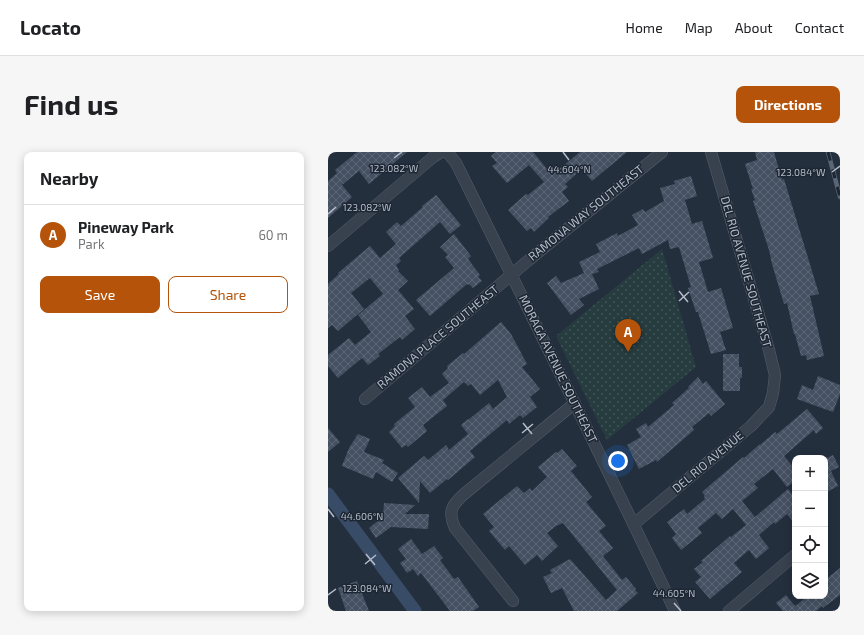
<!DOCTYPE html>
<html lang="en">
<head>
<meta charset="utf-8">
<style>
	:root { --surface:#fff; --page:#f6f6f6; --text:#202124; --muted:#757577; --line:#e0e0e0; --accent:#b45309 }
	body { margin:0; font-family:"Exo 2",sans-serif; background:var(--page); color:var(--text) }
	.controls { position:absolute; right:12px; bottom:12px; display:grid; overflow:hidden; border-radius:8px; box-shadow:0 2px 10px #0003 }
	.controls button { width:36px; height:36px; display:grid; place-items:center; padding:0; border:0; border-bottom:1px solid var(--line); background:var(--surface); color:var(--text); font:20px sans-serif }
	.you { position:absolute; left:290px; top:309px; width:14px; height:14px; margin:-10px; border:3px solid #fff; border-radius:50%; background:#1a73e8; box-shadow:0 0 0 6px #1a73e833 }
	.badge { display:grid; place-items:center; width:26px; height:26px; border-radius:50%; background:var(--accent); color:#fff; font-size:13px; font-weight:700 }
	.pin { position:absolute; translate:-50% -33px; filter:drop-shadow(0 1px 2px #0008) }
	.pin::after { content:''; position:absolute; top:21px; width:14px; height:12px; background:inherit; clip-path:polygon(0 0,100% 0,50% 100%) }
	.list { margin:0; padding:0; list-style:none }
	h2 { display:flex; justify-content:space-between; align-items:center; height:52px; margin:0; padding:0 16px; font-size:17px }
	h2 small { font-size:13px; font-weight:400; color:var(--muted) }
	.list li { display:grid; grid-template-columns:26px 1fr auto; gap:12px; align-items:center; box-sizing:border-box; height:60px; padding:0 16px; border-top:1px solid var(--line) }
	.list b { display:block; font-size:15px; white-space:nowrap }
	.list p { margin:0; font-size:13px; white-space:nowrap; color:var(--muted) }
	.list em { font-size:13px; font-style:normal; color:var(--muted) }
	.actions { display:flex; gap:8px; padding:12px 16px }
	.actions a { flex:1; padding:9px 0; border:1px solid var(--accent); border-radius:8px; text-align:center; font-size:14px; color:var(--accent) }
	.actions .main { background:var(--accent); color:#fff }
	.icon { flex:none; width:22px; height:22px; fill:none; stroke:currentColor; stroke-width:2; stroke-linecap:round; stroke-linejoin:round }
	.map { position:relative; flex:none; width:512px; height:459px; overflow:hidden; border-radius:8px }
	header { display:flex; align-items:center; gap:24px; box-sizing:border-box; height:56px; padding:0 20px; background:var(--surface); border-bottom:1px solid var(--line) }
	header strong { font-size:19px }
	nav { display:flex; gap:22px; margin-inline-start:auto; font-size:14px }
	.intro { display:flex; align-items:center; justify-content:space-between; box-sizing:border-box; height:96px; padding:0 24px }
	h1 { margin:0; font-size:28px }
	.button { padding:10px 18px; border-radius:8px; background:var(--accent); color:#fff; font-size:14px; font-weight:700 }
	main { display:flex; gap:24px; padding:0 24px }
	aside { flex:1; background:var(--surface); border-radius:8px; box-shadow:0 2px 10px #0003 }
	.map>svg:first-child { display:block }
	.park { fill:url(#park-dots) }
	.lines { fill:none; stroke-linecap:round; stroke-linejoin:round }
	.canal { stroke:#394c67; stroke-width:13 }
	.building { fill:url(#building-cross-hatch) }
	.minor-casing { stroke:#565f6c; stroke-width:12 }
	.minor { stroke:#38414e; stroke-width:11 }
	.rail-casing { stroke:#5a6575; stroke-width:4.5 }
	.rail { stroke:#1d2633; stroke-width:3; stroke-dasharray:9; stroke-linecap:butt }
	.ticks { fill:none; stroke:#b4bcc9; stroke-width:1.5 }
	.labels { text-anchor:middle; stroke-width:3; stroke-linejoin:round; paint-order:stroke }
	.street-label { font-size:12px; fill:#b4bcc9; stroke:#1d2633 }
	.ticks-label { font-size:10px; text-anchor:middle; fill:#b4bcc9; stroke:#1d2633; stroke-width:3; stroke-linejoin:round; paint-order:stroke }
</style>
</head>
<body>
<header>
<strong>Locato</strong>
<nav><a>Home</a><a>Map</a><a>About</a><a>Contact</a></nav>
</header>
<div class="intro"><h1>Find us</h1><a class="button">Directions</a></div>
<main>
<aside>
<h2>Nearby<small></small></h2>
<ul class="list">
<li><span class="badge">A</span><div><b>Pineway Park</b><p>Park</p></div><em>60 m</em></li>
</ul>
<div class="actions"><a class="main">Save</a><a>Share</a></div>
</aside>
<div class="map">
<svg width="512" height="459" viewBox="0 0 512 459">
	<defs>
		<pattern id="park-dots" width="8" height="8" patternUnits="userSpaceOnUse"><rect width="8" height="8" fill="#263c3f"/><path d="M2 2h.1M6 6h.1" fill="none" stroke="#435659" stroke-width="1.8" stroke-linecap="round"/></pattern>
		<pattern id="building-cross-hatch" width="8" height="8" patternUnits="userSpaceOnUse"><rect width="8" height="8" fill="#455162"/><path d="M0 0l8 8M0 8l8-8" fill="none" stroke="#5d6877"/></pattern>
	</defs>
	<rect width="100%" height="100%" fill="#242f3e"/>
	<!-- park -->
	<polygon class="park" points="334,97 368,215 279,288 228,184"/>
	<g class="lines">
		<!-- canal -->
		<polyline class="canal" points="0,342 87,459"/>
	</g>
	<!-- building -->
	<g class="building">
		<polygon points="29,0 79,0 41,32 31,19 14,33 24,45 0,66 0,29 9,21 7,18"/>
		<polygon points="168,0 205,0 224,23 252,0 299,0 264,29 254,17 237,32 240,35 234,40 241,49 220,65 221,66 206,80 203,76 199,79 180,58 198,42 200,43 216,30 201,13 179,31 164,14 169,11 163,4"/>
		<polygon points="427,0 446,0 454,28 456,27 491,142 482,144 496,204 479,208 478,203 473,204 467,182 466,182 459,151 456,152 444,112 441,98 425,49 427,48 423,37 425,37 417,12 429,8"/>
		<polygon points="363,24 369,44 357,48 364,72 374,69 385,106 371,110 380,140 393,136 405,176 392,180 398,198 383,202 370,160 368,160 360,136 363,135 351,95 342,97 340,88 314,102 311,96 269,117 271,120 264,122 271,137 251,147 256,153 243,163 219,131 228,124 233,131 256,121 251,110 272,100 268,92 289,81 290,84 310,73 304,63 315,57 317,60 336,49 332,36 347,32 346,29"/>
		<polygon points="108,43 133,73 122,82 112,70 71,106 73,109 68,113 71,118 70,119 80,129 70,138 86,157 77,164 87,177 74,188 72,185 50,202 52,204 40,213 34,206 10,226 0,214 0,203 21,186 27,193 43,180 30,163 55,142 42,126 23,141 36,157 10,179 4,173 0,176 0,132 11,122 10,121 42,94 52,106 68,92 58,80 69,70 73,74 95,55 94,54"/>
		<polygon points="126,82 143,104 140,107 152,123 150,125 154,129 145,136 141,132 140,133 139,132 102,164 88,148 126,116 117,105 120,103 112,95"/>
		<polygon points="173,170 183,182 199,212 194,215 212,237 202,245 209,255 195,266 192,263 181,272 179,268 142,299 147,305 120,328 119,327 102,341 92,329 91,351 70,326 96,304 100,308 118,293 121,298 140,282 133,273 140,267 140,268 161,251 165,257 179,245 170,228 152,243 143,232 140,234 136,230 115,248 119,254 95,273 99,279 80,295 78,293 74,296 61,280 67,274 66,272 87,255 80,246 94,235 102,245 121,231 114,222 120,216 119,214 135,201 136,202"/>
		<polygon points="395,202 411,202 411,215 414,215 414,226 412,226 412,239 395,239"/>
		<polygon points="490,224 512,233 512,242 505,260 469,247 474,233 485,238"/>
		<polygon points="370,225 375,232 378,229 397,252 383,264 381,261 364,275 366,278 329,310 328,308 311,317 299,293 313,285 308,277 318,271 320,275 346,253 344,251 361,236 360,235"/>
		<polygon points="479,257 495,276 488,282 486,278 456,304 467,317 467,329 459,335 445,317 426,332 430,336 414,349 427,365 460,337 467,346 467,372 459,362 447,372 446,370 431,383 441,396 428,407 421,398 406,411 414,420 382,447 367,430 373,425 366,417 375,410 373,409 402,384 403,385 418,373 405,357 394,367 388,361 370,376 374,381 353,398 344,386 348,382 339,370 356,357 359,362 377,347 376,345 377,344 374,340 415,305 416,306 432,292 432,293 447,280 449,282"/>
		<polygon points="0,276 12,290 0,300"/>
		<polygon points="30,282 42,287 36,300 56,308 54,311 70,321 64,330 48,320 45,327 14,314 21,296"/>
		<polygon points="234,297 249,314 243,319 264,345 258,350 278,374 271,379 285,396 275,404 294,428 298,425 308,437 307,438 310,441 289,459 246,459 234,436 223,441 215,425 224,421 222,418 242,407 278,448 289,438 235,371 228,374 219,381 230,394 214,409 209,403 197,413 181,394 177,398 161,379 166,375 155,362 189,334 196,341 202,336 204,339 219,325 210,315 228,300 229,301"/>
		<polygon points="505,303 511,315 503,319 510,334 497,341 497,307"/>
		<polygon points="56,351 87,353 77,362 101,362 100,377 63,375 48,386 41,376 55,365"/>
		<polygon points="83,387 94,402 106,394 115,406 112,408 126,427 130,425 151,455 145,459 122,459 93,421 90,424 85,417 79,421 72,411 78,407 70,397"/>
		<polygon points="512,416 512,443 495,456 494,454 488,459 455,459 448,451 458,443 467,454 480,444 497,444 497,428"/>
		<polygon points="29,429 41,459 18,459 10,436"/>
	</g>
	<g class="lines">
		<!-- minor casing -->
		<g class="minor-casing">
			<g id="minor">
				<path d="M119 0 128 11C202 160 276 309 347 459"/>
				<polyline points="0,94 104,6 113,0"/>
				<polyline points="37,247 202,107 334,0"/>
				<polyline points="306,372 423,274 441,255 445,241 447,223 441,198 383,0"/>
				<path d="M185 449 127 376C120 360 123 354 135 343L247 251"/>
				<polyline points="401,459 467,403"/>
			</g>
		</g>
		<!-- minor -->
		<use href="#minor" class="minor"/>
		<!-- rail casing -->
		<g class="rail-casing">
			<polyline id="rail" points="500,0 512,45"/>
		</g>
		<!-- rail -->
		<use href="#rail" class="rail"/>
	</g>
	<!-- ticks -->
	<path class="ticks" d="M235 0 241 8M66 6 74 0M504 20 512 14M0 62 8 55M351 139 360 150M351 149 361 140M195 271 204 282M194 281 205 272M0 357 6 365M38 402 47 413M37 412 48 403M0 443 8 437M346 451 353 459"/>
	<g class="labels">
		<!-- street labels -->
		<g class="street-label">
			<text transform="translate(258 61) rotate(-39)" y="4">RAMONA WAY SOUTHEAST</text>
			<text transform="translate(418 120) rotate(74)" y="4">DEL RIO AVENUE SOUTHEAST</text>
			<text transform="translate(110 185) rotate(-40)" y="4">RAMONA PLACE SOUTHEAST</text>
			<text transform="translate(230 217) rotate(64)" y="4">MORAGA AVENUE SOUTHEAST</text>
			<text transform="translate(380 310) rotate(-40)" y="4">DEL RIO AVENUE</text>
		</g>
	</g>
	<g class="ticks-label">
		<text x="66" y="20">123.082°W</text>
		<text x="241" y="21">44.604°N</text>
		<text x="473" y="24">123.084°W</text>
		<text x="39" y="59">123.082°W</text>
		<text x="34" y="368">44.606°N</text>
		<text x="39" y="440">123.084°W</text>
		<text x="346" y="445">44.605°N</text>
	</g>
</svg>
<div class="controls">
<button>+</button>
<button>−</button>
<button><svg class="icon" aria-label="locate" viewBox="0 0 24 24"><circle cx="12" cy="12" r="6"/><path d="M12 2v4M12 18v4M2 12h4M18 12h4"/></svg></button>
<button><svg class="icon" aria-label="layers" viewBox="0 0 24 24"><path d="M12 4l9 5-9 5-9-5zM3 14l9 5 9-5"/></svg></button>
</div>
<div class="you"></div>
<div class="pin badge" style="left:300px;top:200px">A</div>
</div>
</main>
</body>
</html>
